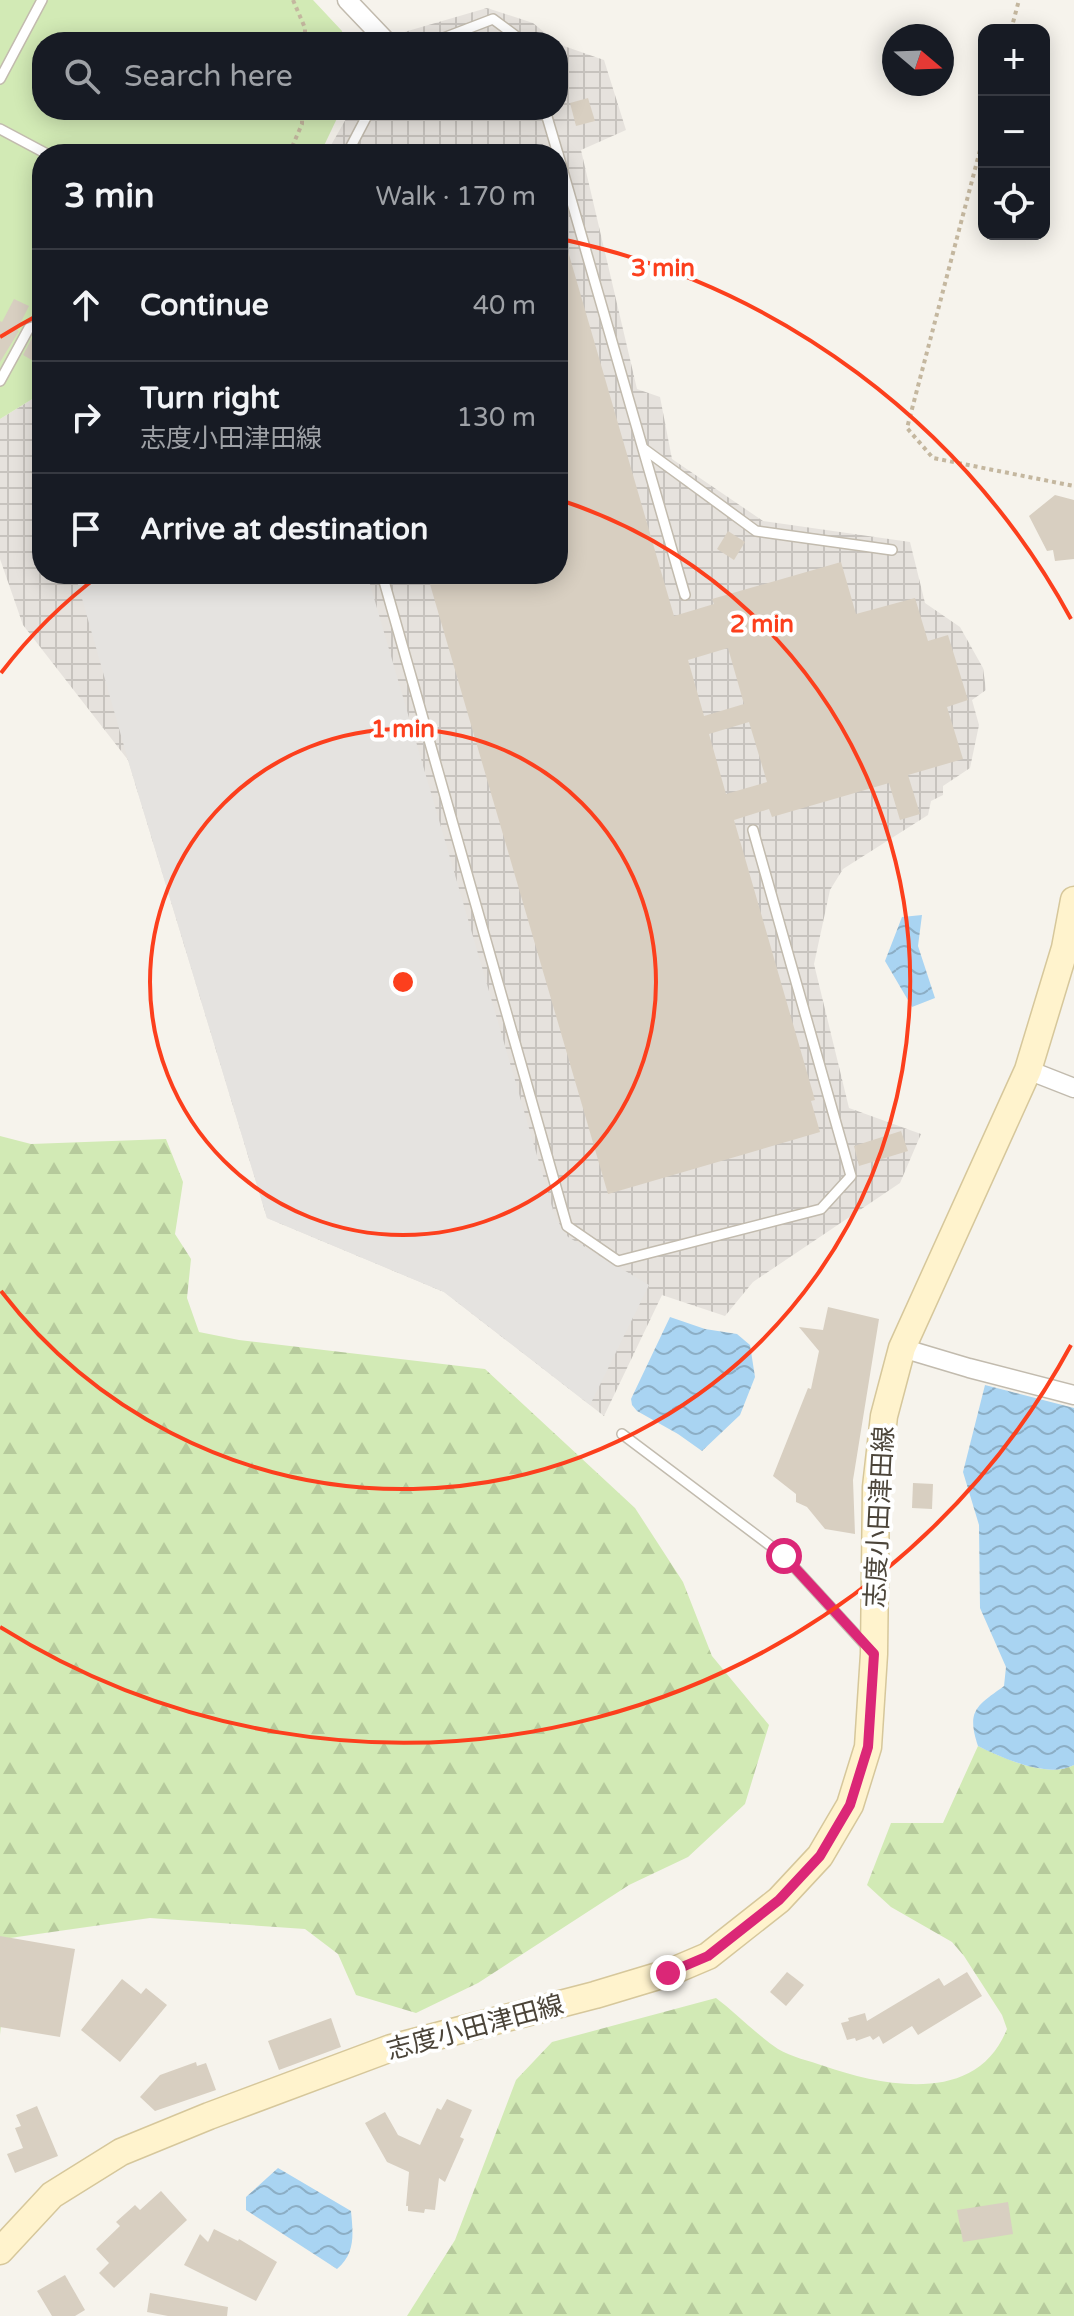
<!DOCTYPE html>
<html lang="en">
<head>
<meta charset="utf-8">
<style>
	:root { --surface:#171b24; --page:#20242c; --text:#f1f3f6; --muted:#9ea1a6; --line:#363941 }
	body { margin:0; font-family:"Varela Round","Noto Sans JP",sans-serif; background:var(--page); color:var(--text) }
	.controls { position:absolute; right:24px; top:24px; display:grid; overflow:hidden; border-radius:16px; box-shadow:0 4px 20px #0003 }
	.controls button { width:72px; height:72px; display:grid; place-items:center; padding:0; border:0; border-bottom:2px solid var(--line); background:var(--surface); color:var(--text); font:40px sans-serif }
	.compass { position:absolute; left:882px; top:24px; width:72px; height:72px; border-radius:50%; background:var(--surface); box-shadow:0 4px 20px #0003; rotate:109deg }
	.stop { position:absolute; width:24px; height:24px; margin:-18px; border:6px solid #db2777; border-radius:50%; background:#fff }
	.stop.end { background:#db2777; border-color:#fff; box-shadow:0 2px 8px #0008 }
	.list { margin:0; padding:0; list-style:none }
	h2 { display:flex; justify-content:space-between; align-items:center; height:104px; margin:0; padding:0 32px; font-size:34px }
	h2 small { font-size:26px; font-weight:400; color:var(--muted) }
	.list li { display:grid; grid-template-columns:52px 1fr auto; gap:24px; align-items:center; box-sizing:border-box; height:112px; padding:0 32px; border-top:2px solid var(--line) }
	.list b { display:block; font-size:30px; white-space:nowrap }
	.list p { margin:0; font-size:26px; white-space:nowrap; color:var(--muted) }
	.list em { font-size:26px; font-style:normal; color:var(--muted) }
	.icon { flex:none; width:44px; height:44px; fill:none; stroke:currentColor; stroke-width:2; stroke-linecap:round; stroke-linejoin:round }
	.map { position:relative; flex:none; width:1074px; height:2316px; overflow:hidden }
	.search { position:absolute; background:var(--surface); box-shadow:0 4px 20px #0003; left:32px; top:32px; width:536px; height:88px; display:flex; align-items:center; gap:20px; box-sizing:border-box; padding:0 28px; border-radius:32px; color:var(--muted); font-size:30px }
	.panel { position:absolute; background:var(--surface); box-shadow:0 4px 20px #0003; left:32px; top:144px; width:536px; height:440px; border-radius:32px }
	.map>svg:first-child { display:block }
	.industrial { fill:url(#industrial-grid) }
	.green { fill:#d2eab5 }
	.forest { fill:url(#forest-firs) }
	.parking { fill:#e5e3e0 }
	.water { fill:url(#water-waves) }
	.building { fill:#d8cfc1; fill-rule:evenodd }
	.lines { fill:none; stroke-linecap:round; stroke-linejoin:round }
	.lane-casing { stroke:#c2bbae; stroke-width:12 }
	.street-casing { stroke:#c2bbae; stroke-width:21 }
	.secondary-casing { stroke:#d6c79b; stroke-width:29 }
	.path { stroke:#c4b79f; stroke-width:4; stroke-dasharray:4 4; stroke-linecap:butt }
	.lane { stroke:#fff; stroke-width:9 }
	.street { stroke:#fff; stroke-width:18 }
	.secondary { stroke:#fff3cd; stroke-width:26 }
	.route { stroke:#db2777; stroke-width:10 }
	.ring { fill:none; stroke:#fc3f1d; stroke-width:4 }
	.labels { text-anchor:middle; stroke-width:8; stroke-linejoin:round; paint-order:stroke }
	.street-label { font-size:26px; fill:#4b4439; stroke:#fff }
	.centre { fill:#fc3f1d; stroke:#fff; stroke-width:4 }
	.ring-label { font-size:24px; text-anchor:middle; font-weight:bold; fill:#fc3f1d; stroke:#fff; stroke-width:8; stroke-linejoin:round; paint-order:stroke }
</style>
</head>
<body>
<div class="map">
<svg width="1074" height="2316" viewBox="0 0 1074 2316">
	<defs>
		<pattern id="industrial-grid" width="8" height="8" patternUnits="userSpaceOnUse" patternTransform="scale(2)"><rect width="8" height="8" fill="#e6e2dd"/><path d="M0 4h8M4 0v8" fill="none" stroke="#c7c3be"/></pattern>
		<pattern id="forest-firs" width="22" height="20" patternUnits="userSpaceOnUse" patternTransform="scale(2)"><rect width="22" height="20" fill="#d2eab5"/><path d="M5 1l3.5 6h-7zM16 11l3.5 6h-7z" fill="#b6ca9c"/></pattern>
		<pattern id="water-waves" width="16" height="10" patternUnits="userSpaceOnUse" patternTransform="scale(2)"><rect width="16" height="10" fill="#a9d4f2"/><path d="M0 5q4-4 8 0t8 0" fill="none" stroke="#8caec5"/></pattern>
	</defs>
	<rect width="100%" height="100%" fill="#f6f3ec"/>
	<!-- industrial -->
	<g class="industrial">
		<polygon points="487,8 533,23 556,42 389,42 394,35"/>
		<polygon points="558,44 604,60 626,130 581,150 637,389 660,397 672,459 763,521 910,542 925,603 960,627 983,668 986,690 972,700 979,725 970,768 943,786 943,795 931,801 928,815 843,869 830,890 814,964 849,1108 921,1134 900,1183 753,1282 725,1316 662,1295 604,1416 444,1292 267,1218 128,760 23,625 0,559 0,419 42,393 42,574 558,574 558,154 326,154 351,110 558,110"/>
	</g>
	<!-- green -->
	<polygon class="green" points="0,0 313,0 342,31 343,42 42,42 42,110 341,110 320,154 42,154 42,393 0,419"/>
	<!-- forest -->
	<g class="forest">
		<polygon points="0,1136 31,1144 166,1139 183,1182 175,1234 191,1259 187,1298 199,1332 239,1340 485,1369 635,1508 683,1582 712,1656 769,1725 745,1804 688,1857 629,1885 478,1983 416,2013 356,1995 338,1954 305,1929 150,1918 10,1938 0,2035"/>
		<path d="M978 1746C1003 1758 1048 1779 1074 1765V2316H407L455 2240 516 2080 552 2042 716 1998C737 2014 756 2034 778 2049 791 2057 810 2061 824 2066 885 2087 977 2105 1007 2029L1002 2015 964 1956 952 1942 891 1907 867 1885 891 1823H943Z"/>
	</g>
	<!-- parking -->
	<polygon class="parking" points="75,574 367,574 555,1217 568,1237 649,1285 590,1405 444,1292 267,1218 128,760"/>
	<!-- water -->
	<g class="water">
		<polygon points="922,915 918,946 935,998 912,1007 885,961 902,917"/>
		<polygon points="670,1317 705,1329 737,1334 750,1345 755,1377 740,1415 702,1451 678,1434 637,1411 632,1405 631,1399"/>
		<path d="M985 1385 1074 1408V1765C1048 1779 1002 1758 978 1746 966 1710 977 1706 1004 1686L1006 1667 980 1608 979 1525 963 1472Z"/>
		<path d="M278 2168 351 2211C353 2233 356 2253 337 2269L246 2210V2197Z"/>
	</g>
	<!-- building -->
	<g class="building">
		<polygon points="588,98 595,121 576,126 570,103"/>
		<path d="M558 234H563L674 616 714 604 712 599 841 562 856 614 915 598 928 641 948 635 968 700 947 707 963 759 908 775 920 814 900 820 889 783 772 817 769 809 734 820 815 1100 811 1101 820 1132 608 1194 427 574H558ZM728 648 744 704 704 716 688 660ZM749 722 767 782 726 794 709 734Z"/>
		<polygon points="14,299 29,306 17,330 19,331 0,362 0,321 2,322"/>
		<polygon points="32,338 42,343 42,354 37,363 23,355"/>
		<polygon points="1055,495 1074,500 1074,559 1055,561 1053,550 1047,551 1029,516"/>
		<polygon points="728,531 745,542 734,560 717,549"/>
		<polygon points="901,1131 908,1151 859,1166 854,1146"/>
		<polygon points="828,1307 879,1319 853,1480 855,1534 825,1529 807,1507 796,1502 796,1494 773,1476 808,1388 811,1389 819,1351 799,1327 823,1330"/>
		<polygon points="913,1483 933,1484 932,1509 912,1508"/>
		<polygon points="0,1936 75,1949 60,2037 0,2027"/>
		<polygon points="787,1972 804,1985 786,2006 770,1992"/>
		<polygon points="967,1972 982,1996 918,2035 912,2026 883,2044 879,2036 873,2040 870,2036 856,2041 855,2038 847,2040 841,2023 849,2021 848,2018 865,2013 867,2021 939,1978 944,1986"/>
		<polygon points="122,1979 141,1994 146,1988 167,2005 120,2062 81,2030"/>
		<polygon points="331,2018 341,2047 279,2070 268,2041"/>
		<polygon points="196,2062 197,2066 206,2063 216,2090 155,2111 140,2097 160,2075"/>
		<polygon points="447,2099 472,2110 460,2137 464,2139 445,2182 439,2178 435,2210 425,2209 424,2213 408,2211 408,2206 406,2206 409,2172 387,2162 365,2123 385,2112 398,2135 420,2145 437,2108 441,2110"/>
		<polygon points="37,2106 58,2156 15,2173 7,2154 23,2148 15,2128 21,2126 16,2115"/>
		<polygon points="161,2191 187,2220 114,2288 99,2273 109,2263 96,2249 120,2226 116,2222 135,2205 140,2210"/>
		<polygon points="1008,2202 1013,2234 963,2242 957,2210"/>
		<polygon points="214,2229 238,2241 239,2239 277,2262 256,2301 184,2265 200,2234 208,2242"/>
		<polygon points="65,2275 85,2310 75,2316 52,2316 37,2291"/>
		<polygon points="150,2293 228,2307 227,2316 168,2316 147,2312"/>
	</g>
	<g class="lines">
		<!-- lane casing -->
		<g class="lane-casing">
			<g id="lane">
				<polyline points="433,42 493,19 524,42"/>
				<polyline points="0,79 42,0"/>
				<polyline points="545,110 558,154"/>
				<polyline points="0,129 47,154"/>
				<polyline points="347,154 370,110"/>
				<polyline points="558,154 685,595"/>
				<polyline points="0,381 29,328 42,324"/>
				<polyline points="644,449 756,531 892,550"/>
				<polyline points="382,574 567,1226 618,1261 821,1209 851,1176 753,830"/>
				<polyline points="622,1434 784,1556 869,1649"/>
			</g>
		</g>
		<!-- street casing -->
		<g class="street-casing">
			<g id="street">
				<polyline points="347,0 387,42"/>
				<polyline points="1028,1070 1074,1088"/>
				<polyline points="902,1348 969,1368 1074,1395"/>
			</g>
		</g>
		<!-- secondary casing -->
		<g class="secondary-casing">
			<polyline id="secondary" points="0,2251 52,2195 121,2152 209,2116 391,2048 595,1995 668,1973 708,1956 779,1900 820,1856 850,1805 868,1747 874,1654 876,1487 884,1416 902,1348 1028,1070 1065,948 1074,900"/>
		</g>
		<!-- path -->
		<g class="path">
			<polyline points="293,0 305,28 305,42"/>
			<polyline points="1011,30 1019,0"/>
			<polyline points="984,135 907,428 933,458 1074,486"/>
			<polyline points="289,154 302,124 302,110"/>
		</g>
		<!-- lane -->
		<use href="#lane" class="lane"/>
		<!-- street -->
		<use href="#street" class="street"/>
		<!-- secondary -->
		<use href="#secondary" class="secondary"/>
	</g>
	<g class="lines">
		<!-- route -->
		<polyline class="route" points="668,1973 708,1956 779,1900 820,1856 850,1805 868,1747 874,1654 784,1556"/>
	</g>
	<!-- distance rings -->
	<g class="ring">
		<circle cx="403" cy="982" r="253"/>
		<path d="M1 673A507 507 0 0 1 101 574M560 500A507 507 0 1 1 1 1291"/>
		<path d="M1071 1345A760 760 0 0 1 0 1627M0 337A760 760 0 0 1 40 314M561 239A760 760 0 0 1 1071 619"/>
	</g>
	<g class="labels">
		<!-- street labels -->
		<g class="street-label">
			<text transform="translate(879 1517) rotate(-87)" y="9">志度小田津田線</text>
			<text transform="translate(475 2027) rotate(-15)" y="9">志度小田津田線</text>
		</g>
	</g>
	<circle cx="403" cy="982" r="12" class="centre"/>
	<g class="ring-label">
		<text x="663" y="276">3 min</text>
		<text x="762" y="632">2 min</text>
		<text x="403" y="737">1 min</text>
	</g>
</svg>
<div class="controls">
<button>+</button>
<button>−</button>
<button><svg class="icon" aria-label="locate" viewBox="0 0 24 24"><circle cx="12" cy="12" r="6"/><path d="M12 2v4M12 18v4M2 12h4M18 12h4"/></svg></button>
</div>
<svg class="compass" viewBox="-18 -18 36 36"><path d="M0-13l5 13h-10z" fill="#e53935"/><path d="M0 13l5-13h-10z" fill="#9ea1a6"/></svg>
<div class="stop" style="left:784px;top:1556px"></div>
<div class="stop end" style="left:668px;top:1973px"></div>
<div class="search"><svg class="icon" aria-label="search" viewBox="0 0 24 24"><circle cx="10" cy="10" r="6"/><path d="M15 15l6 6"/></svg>Search here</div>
<section class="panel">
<h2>3 min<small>Walk · 170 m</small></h2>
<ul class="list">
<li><svg class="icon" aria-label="ahead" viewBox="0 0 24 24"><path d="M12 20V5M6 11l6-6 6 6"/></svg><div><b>Continue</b></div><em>40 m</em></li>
<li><svg class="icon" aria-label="right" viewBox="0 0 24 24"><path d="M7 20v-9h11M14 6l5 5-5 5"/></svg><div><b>Turn right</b><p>志度小田津田線</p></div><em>130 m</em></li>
<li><svg class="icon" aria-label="arrive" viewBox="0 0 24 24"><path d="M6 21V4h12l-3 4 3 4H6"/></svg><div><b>Arrive at destination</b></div></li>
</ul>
</section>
</div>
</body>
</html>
